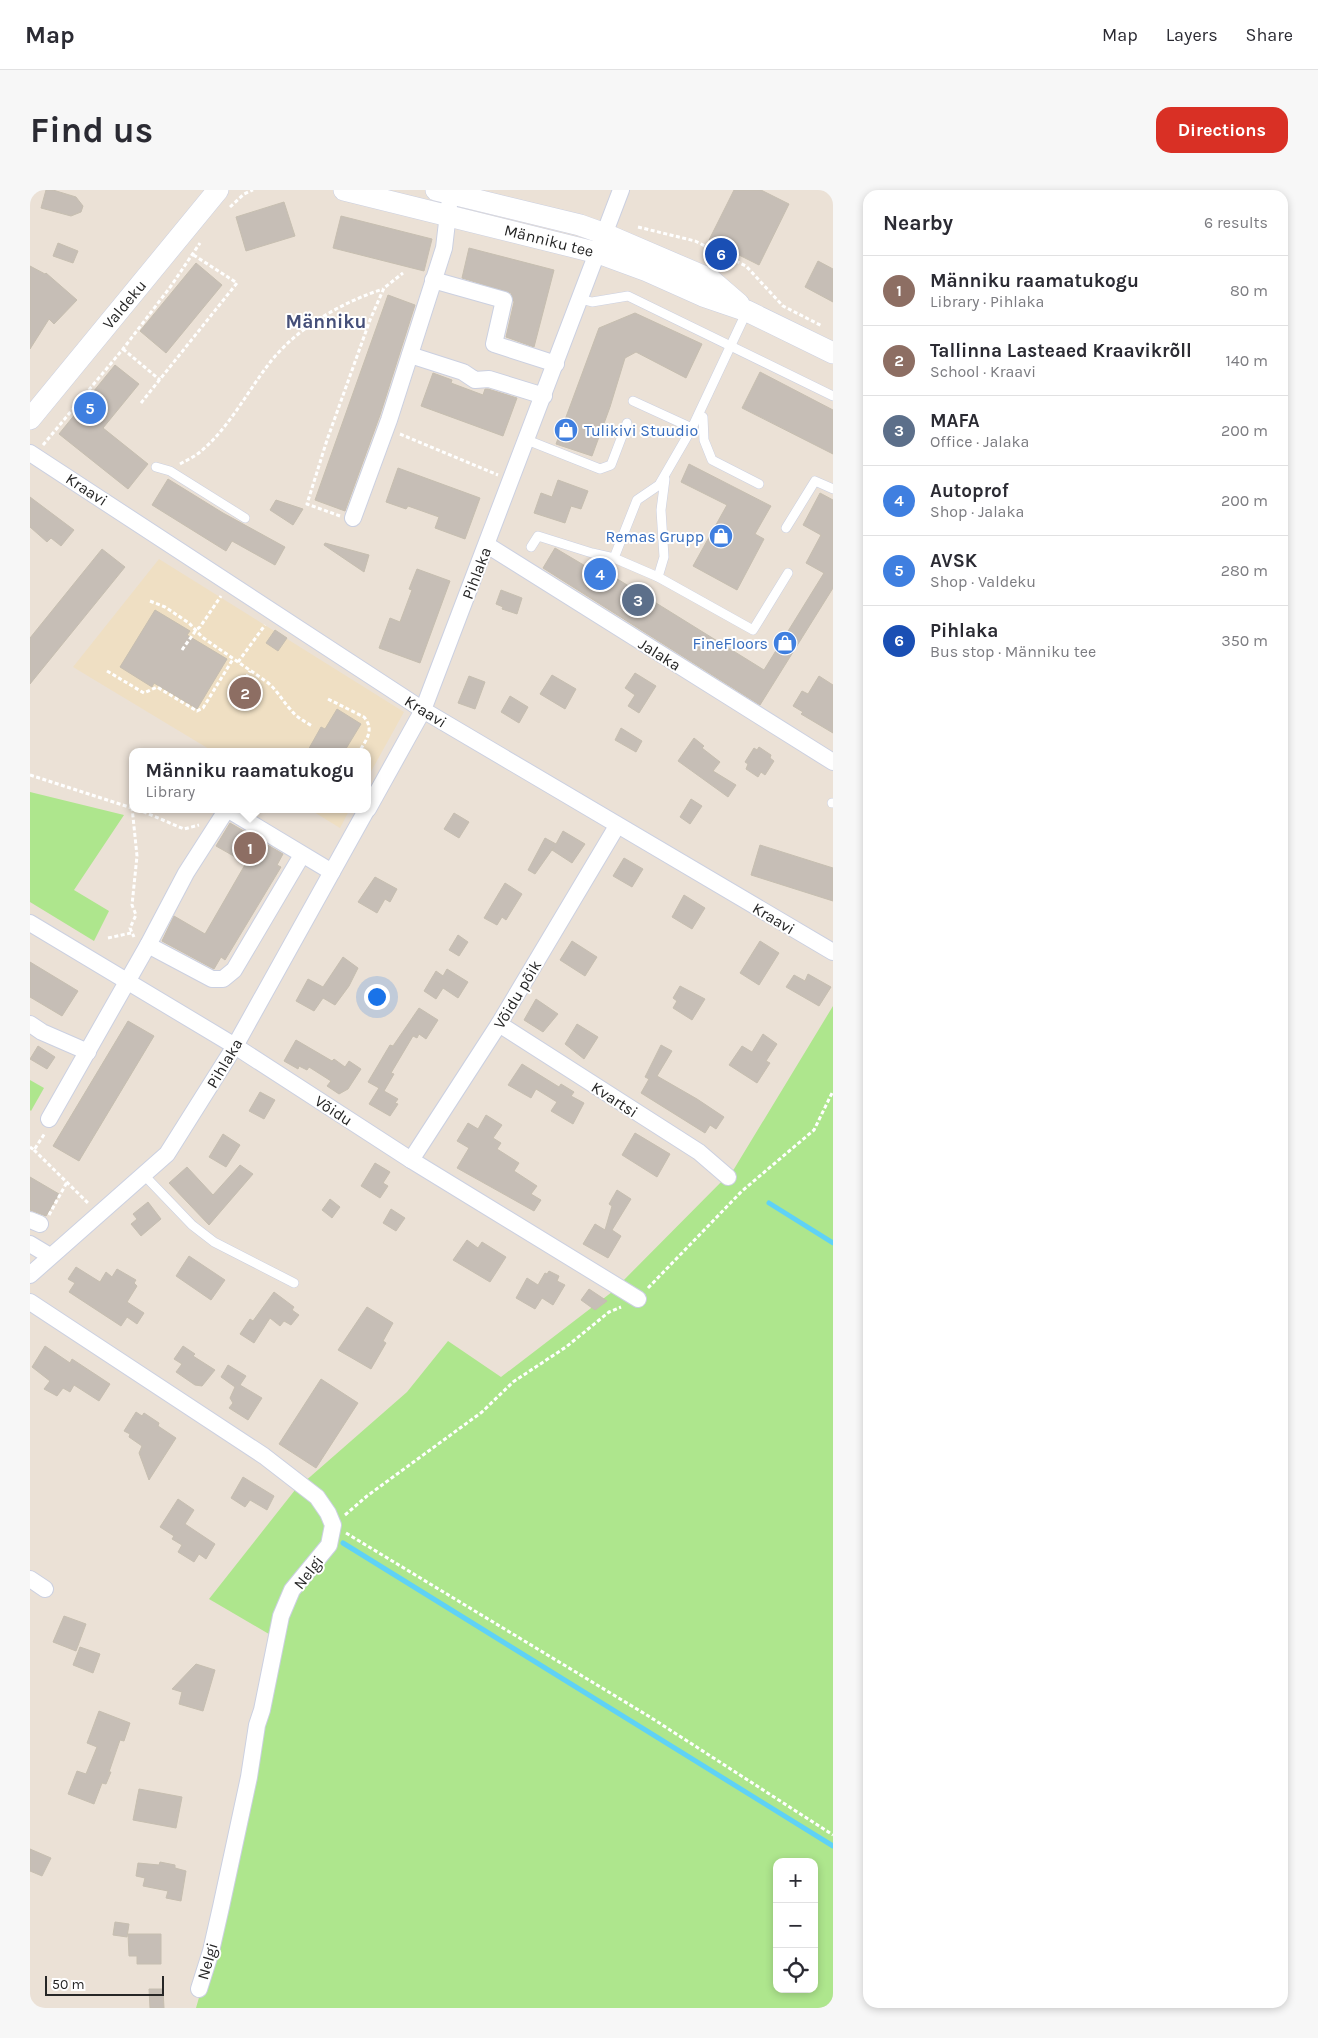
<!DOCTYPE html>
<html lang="en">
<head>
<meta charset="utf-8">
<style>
	:root { --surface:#fff; --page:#f7f7f7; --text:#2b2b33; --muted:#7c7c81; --line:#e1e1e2; --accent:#d93025 }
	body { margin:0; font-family:Karla,sans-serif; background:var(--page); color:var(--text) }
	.controls { position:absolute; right:15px; bottom:15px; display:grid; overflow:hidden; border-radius:10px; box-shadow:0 2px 8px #0003 }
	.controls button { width:45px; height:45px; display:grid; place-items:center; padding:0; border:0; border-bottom:1px solid var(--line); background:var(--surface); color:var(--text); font:25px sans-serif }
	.scale { position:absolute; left:15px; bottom:12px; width:119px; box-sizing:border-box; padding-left:5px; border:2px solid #262626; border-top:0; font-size:14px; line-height:18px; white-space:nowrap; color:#262626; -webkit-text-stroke:4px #fff; paint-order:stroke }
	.you { position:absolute; left:346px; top:806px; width:18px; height:18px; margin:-12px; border:4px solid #fff; border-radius:50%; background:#1a73e8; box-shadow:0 0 0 8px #1a73e833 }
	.badge { display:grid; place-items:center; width:32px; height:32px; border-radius:50%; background:var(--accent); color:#fff; font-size:16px; font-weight:700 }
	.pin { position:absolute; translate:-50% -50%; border:2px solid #fff; box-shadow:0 1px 5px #0006 }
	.popup { position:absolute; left:99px; top:558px; width:242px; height:65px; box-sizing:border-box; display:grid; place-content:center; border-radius:10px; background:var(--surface); filter:drop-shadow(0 1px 4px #0005); font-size:16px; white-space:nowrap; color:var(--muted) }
	.popup b { font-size:19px; color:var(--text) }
	.popup::after { content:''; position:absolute; left:50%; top:100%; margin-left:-10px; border:10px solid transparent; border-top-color:var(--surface) }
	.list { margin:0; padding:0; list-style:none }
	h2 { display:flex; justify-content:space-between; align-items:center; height:65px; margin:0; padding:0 20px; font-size:21px }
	h2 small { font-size:16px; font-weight:400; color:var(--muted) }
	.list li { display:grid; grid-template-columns:32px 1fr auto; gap:15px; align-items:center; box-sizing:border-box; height:70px; padding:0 20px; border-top:1px solid var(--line) }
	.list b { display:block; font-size:19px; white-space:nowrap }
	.list p { margin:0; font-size:16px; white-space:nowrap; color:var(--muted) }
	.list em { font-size:16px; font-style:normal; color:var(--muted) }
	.icon { flex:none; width:28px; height:28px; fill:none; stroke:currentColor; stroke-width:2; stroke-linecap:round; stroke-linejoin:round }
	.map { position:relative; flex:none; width:803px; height:1818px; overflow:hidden; border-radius:15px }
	header { display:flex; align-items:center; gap:30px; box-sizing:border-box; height:70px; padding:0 25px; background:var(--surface); border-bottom:1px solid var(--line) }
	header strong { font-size:24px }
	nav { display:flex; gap:28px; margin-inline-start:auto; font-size:18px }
	.intro { display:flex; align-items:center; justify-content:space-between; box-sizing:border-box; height:120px; padding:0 30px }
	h1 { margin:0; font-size:35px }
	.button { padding:12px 22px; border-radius:15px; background:var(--accent); color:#fff; font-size:18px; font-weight:700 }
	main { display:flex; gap:30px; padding:0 30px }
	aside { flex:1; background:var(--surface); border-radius:15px; box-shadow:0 2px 8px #0003 }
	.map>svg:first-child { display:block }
	.education { fill:#efdfc3 }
	.green { fill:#aee68d; fill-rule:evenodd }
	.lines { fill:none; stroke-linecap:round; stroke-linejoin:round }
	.stream { stroke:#5fd2f6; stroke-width:5 }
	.building { fill:#c6beb6; stroke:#c6beb0 }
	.service-casing { stroke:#cbd0e1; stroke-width:10 }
	.minor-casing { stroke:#cbd0e1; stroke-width:18 }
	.tertiary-casing { stroke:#cbd0e1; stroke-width:22 }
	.path { stroke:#fff; stroke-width:3; stroke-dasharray:4 2.5; stroke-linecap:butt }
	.service { stroke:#fff; stroke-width:9 }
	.minor { stroke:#fff; stroke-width:16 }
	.tertiary { stroke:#fff; stroke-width:21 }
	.labels { text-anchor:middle; stroke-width:4; stroke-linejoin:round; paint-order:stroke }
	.street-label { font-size:16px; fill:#262626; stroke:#fff }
	.shop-label { font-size:16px; fill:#366cbe; stroke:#fff; text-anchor:end }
	.quarter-label { font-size:19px; font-weight:bold; fill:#454f79; stroke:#fff }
</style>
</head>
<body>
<header>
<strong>Map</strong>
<nav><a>Map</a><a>Layers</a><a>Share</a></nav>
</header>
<div class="intro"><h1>Find us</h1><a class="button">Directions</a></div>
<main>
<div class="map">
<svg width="803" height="1818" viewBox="0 0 803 1818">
	<rect width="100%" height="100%" fill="#ebe1d6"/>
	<!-- education -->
	<g class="education">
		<polygon points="129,369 374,522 338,587 338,562 184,562 43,477"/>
		<polygon points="279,619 320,619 310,638"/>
	</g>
	<!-- green -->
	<g class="green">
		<polygon points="0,602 94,625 44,700 79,721 64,751 0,712"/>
		<path d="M803 816V1818H166L194 1720 249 1450 179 1409 265 1300 377 1202 418 1151 471 1187 582 1102 704 979ZM747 1672H784V1799H747Z"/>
		<polygon points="0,890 14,898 1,921 0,920"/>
	</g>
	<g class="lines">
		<!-- stream -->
		<g class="stream">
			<polyline points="739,1013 803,1053"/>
			<polyline points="313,1353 803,1656"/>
		</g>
	</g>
	<!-- building -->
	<g class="building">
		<polygon points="16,0 23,0 46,7 53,16 51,22 41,26 11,18"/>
		<polygon points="704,0 731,0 759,14 729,75 679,50"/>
		<polygon points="254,12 265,46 216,61 206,27"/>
		<polygon points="311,26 402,49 394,81 303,58"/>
		<polygon points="28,53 48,61 43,73 23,66"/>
		<polygon points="439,58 524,80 504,157 476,147 484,112 481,103 432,88"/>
		<polygon points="788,71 803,79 803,112 775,97"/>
		<polygon points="166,73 192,95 136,163 110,141"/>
		<polygon points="0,76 15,84 16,83 47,110 24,134 19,129 0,159"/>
		<polygon points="358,105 385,115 350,225 315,321 285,310"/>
		<polygon points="605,123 672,154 656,188 606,162 595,168 580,217 562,266 526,254 569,138"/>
		<polygon points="85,175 109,194 73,238 118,274 98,299 29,244"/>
		<polygon points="730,182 803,220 803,264 712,218"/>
		<polygon points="403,183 422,190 421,193 453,205 455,199 458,199 487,208 473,246 391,216"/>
		<polygon points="659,274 741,316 725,344 734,349 707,400 663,376 697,315 651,292"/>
		<polygon points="368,278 450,308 435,349 405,338 409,327 378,316 376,319 356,312"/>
		<polygon points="138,289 193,323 255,357 245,375 202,351 196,361 122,315"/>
		<polygon points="528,290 558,301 551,319 541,316 535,333 504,323 511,303 522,307"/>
		<polygon points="790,303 803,310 803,398 730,515 513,378 525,358 557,377 560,372 734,480 794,383 776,373 791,345 773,335"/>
		<polygon points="0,307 44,340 31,356 21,348 17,352 0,337"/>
		<polygon points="246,310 273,319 263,335 240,320"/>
		<polygon points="295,353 339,365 334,382 294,355"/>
		<polygon points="72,359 95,377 0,494 0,448"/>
		<polygon points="387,379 420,391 390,473 349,458 360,428 370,432 382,400 379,399"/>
		<polygon points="471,400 492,408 487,424 472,419 473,417 466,414"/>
		<polygon points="125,420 160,441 157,445 197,469 167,519 124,493 122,497 90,477"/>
		<polygon points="245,440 257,448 248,461 236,453"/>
		<polygon points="605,483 626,496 609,523 598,516 605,505 595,498"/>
		<polygon points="522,485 546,499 535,519 510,504"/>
		<polygon points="439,486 455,492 445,519 428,513"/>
		<polygon points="789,486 803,495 803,543 771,524 773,522 763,516 772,501 778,504"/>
		<polygon points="480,506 498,517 489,533 471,522"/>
		<polygon points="307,519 331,534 314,562 277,562 291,537 295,539"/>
		<polygon points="591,538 612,551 606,562 585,550"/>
		<polygon points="664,548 674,556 672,558 690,572 683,581 706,595 698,607 648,571"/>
		<polygon points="729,557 741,565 740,568 744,571 735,585 731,582 728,587 716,579 718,574 715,572 724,558 727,560"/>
		<polygon points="661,609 672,616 660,634 650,627"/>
		<polygon points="424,623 439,632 429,648 414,639"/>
		<polygon points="200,633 253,664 247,675 251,677 195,770 191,767 184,779 132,751 144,726 175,744 216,673 186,656"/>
		<polygon points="533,641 555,654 542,673 522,660 524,657 505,684 498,680 515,648 526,654"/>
		<polygon points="730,655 803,678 803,711 721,685"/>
		<polygon points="594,668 613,679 602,697 583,686"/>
		<polygon points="345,687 367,699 360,712 355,709 347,723 328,712"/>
		<polygon points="475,693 492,704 476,730 472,727 467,735 454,728"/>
		<polygon points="654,705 675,718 662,739 642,727"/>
		<polygon points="428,745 438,752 429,766 419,760"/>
		<polygon points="542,751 567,767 555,786 530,770"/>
		<polygon points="730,751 749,763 729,795 710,783"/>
		<polygon points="313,767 328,778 319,796 305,815 293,808 284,821 266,811 278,789 293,797"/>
		<polygon points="0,772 48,801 32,826 0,807"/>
		<polygon points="417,779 438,792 428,808 413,798 406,809 394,801 406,781 413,786"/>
		<polygon points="778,784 801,797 789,816 756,797 764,785 775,791"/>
		<polygon points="650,796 675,809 662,830 643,818 647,811 643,808"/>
		<polygon points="506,809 528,824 513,842 494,830"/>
		<polygon points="389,818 408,830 396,849 389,844 387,848 383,846 361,883 364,884 354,901 368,909 365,913 368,914 360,926 339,914 349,898 338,892 360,855 363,856"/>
		<polygon points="98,831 124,846 49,971 23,956"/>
		<polygon points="547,834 568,847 554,869 535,854"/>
		<polygon points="733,844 747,854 736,871 740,873 727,893 699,875 712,856 722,862"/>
		<polygon points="266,850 302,871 304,869 315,877 319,871 331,879 318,899 309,904 297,896 301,891 279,877 277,880 269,876 268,879 254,871"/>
		<polygon points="631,855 642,861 627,886 667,909 694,927 686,939 680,935 675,943 611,903 619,889 615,887"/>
		<polygon points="8,856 25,867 17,879 0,869"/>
		<polygon points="492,874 529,897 531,894 544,902 541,906 554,913 543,934 521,921 527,912 506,899 501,908 478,895"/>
		<polygon points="230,902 245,910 234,929 219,921"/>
		<polygon points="456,925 472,935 463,948 471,953 467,959 489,973 484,981 507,996 501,1004 511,1010 504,1021 427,978 439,958 427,951 438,933 448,939"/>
		<polygon points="605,943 640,964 627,987 592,965"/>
		<polygon points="193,944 210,955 196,977 179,967"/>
		<polygon points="345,973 360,982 353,993 358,996 350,1008 331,996"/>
		<polygon points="210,975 223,984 179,1035 139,993 157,977 183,1005"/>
		<polygon points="0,987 29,1004 16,1026 0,1020"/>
		<polygon points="587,1000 601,1009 582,1040 591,1046 578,1068 553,1054 565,1034 575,1040 582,1016 579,1014"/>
		<polygon points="300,1009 310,1017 302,1028 292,1020"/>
		<polygon points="118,1012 131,1029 111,1046 101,1034 107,1029 103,1024"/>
		<polygon points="361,1019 375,1028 366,1041 353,1033"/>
		<polygon points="437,1050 448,1058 452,1052 476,1067 460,1092 423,1070"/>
		<polygon points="159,1066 195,1090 181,1110 146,1086"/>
		<polygon points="46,1077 70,1092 76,1082 82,1087 87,1079 106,1090 104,1093 107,1096 97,1112 114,1123 107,1134 97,1127 91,1136 39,1102 45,1093 38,1089"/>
		<polygon points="519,1081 529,1086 527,1091 535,1095 523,1115 512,1108 505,1119 486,1108 497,1088 508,1095 515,1083 517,1084"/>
		<polygon points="559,1099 577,1111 565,1120 551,1110"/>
		<polygon points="244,1102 264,1117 262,1120 269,1125 261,1135 254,1131 250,1136 240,1128 224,1153 210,1144 220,1129 223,1131"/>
		<polygon points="337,1117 363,1133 353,1151 356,1153 341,1179 308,1160"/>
		<polygon points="15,1156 40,1173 42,1169 80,1194 69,1211 44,1195 40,1202 33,1198 27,1206 14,1199 20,1191 2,1177"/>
		<polygon points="153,1156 165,1164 163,1166 185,1180 172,1196 165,1195 146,1182 152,1174 144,1169"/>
		<polygon points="198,1175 216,1186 210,1195 232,1208 218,1230 199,1218 203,1213 200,1208 205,1197 191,1187"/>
		<polygon points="291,1189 328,1213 286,1278 249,1254"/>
		<polygon points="106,1222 112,1226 114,1223 129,1233 128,1236 146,1248 119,1290 109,1263 112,1256 99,1247 100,1244 94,1241"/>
		<polygon points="213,1287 244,1306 237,1320 220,1310 215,1317 201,1308"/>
		<polygon points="148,1309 164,1320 155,1334 185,1354 176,1369 169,1364 164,1372 148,1362 152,1355 142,1349 144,1346 130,1337"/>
		<polygon points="34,1426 56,1434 46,1461 23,1452"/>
		<polygon points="50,1457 70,1464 63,1483 43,1475"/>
		<polygon points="166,1474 185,1480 173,1521 149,1514 152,1502 142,1499"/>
		<polygon points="69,1521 100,1533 94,1551 90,1550 79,1582 81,1582 76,1594 72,1593 64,1614 38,1604 47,1581 56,1584 67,1557 57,1553"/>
		<polygon points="109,1599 152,1607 146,1638 103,1630"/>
		<polygon points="0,1659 21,1668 12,1686 0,1681"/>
		<polygon points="130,1672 145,1675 145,1678 156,1681 151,1711 136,1708 138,1701 113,1696 115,1688 106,1686 108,1673 129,1675"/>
		<polygon points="85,1732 99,1734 97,1747 83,1745"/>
		<polygon points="98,1744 131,1744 131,1774 107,1774 107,1766 99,1766"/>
		<polygon points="119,1799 133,1799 134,1818 120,1818"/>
	</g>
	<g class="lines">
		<!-- service casing -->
		<g class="service-casing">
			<g id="service">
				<polyline points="550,109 562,112 598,106 803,206"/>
				<polyline points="603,211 662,238 717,121"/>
				<polyline points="673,227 674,250 682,270 729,294"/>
				<polyline points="662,238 629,295 607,310 584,368 628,387 723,440 758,383"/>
				<polyline points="497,250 570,279 581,275 597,233"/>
				<polyline points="126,277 140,281 215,328"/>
				<polyline points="756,338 785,291 803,299"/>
				<polyline points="501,357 508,346 562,363 584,368"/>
				<polyline points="628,387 634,367 631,320 635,289"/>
				<polyline points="802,613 803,613"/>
				<polyline points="114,985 162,1035 184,1052 264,1093"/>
			</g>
		</g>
		<!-- minor casing -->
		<g class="minor-casing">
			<g id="minor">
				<polyline points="403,90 474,110 464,154 526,174"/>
				<polyline points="380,165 433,182 445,190 459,189 514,206"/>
				<polyline points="0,263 393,520 803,762"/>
				<polyline points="323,328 359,230 414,58 419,15"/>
				<polyline points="457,355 803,572"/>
				<polyline points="197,619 302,682"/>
				<polyline points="338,619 393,520 591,0"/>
				<polyline points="0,733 205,856 381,970 608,1109"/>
				<polyline points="118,755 156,683 197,619"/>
				<polyline points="0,834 12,842 58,862"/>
				<polyline points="469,834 669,962 698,987"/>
				<polyline points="19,929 118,755 182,789 193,789 204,780 272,665"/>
				<polyline points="381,970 469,834 587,636"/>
				<polyline points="0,1030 10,1034"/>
				<polyline points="0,1054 20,1066"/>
				<polyline points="0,1085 137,964 205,856 337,619"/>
				<polyline points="0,1112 234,1266 287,1307 298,1323 303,1335 299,1355 262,1400 251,1426 232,1520 227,1535 219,1587 191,1717 181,1761 169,1799"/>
				<polyline points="0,1389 15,1399"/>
			</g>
		</g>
		<!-- tertiary casing -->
		<g class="tertiary-casing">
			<g id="tertiary">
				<polyline points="314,0 568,63 617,81 673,106 717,121 803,163"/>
				<polyline points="406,0 550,35 575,44 680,89 709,114"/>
				<polyline points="0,229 188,0"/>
			</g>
		</g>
		<!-- path -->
		<g class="path">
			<polyline points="200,17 214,4 223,0"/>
			<polyline points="608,37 665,51 716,76 753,116 792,136"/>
			<polyline points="93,159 130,190"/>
			<polyline points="111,213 207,93 162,64"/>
			<polyline points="370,244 468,285"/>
			<polyline points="13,255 93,159 141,96 170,53"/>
			<path d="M150 274C157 270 164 267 170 262 198 239 216 204 238 175 265 139 310 113 353 99"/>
			<polyline points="310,326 277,314 297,250 340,130 354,98 373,83"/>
			<path d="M120 411 135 417 159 433 172 447 237 492C247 500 252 510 260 519 266 527 274 531 282 536"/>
			<polyline points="152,460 166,440 170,437 191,406"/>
			<polyline points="208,472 235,435"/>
			<polyline points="77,481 114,503 127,497 167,521 173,518 203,469"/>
			<polyline points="209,499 220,481"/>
			<path d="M298 509 334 527C345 540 336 550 329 562"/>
			<polyline points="0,585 102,618"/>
			<polyline points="102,617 107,666 102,715 106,725 100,738 104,747"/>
			<polyline points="107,619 154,639 169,635"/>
			<polyline points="78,748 101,743"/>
			<polyline points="0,957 4,960 15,943"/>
			<polyline points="4,960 59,1014"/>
			<polyline points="19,1025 37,992"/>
			<polyline points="618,1098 712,1001 784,940 803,901"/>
			<polyline points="315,1325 337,1306 452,1222 483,1192 536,1157 579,1122 591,1117"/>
			<polyline points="316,1343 620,1527 803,1645"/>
		</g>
		<!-- service -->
		<use href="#service" class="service"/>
		<!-- minor -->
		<use href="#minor" class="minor"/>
		<!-- tertiary -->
		<use href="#tertiary" class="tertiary"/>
	</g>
	<!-- icons -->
	<defs>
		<g id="shop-disc" transform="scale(1.25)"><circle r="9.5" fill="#3f7fe0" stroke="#fff"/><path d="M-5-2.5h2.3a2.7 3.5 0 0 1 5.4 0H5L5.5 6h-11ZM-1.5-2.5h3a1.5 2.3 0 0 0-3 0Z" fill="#fff"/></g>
	</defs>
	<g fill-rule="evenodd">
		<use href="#shop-disc" x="536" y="240"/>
		<use href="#shop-disc" x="691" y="346"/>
		<use href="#shop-disc" x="755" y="453"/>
	</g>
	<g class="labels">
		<!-- street labels -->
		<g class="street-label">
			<text transform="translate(519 50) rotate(14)" y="6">Männiku tee</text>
			<text transform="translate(94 114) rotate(-50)" y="6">Valdeku</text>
			<text transform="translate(57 299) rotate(33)" y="6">Kraavi</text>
			<text transform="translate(446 383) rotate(-69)" y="6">Pihlaka</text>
			<text transform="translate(630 464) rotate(32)" y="6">Jalaka</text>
			<text transform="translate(396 521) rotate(32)" y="6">Kraavi</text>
			<text transform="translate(744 728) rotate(31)" y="6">Kraavi</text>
			<text transform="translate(487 804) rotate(-59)" y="6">Võidu põik</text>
			<text transform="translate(194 873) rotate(-59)" y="6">Pihlaka</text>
			<text transform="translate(585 909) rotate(33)" y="6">Kvartsi</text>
			<text transform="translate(304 920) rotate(33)" y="6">Võidu</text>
			<text transform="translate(278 1382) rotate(-52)" y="6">Nelgi</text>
			<text transform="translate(177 1771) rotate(-74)" y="6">Nelgi</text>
		</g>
		<!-- shop labels -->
		<g class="shop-label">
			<text x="554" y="246" text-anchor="start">Tulikivi Stuudio</text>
			<text x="674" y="352">Remas Grupp</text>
			<text x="738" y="459">FineFloors</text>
		</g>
		<!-- quarter labels -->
		<g class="quarter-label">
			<text x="296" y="138">Männiku</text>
		</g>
	</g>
</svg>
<div class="controls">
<button>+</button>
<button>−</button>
<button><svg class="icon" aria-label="locate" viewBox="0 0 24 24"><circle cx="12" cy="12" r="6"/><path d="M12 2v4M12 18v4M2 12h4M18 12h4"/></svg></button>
</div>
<div class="scale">50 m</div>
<div class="you"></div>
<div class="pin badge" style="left:220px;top:658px;background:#8d6e63">1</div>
<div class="popup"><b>Männiku raamatukogu</b>Library</div>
<div class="pin badge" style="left:215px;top:503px;background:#8d6e63">2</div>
<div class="pin badge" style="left:608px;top:410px;background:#5c6f8a">3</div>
<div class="pin badge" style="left:570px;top:384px;background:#3f7fe0">4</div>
<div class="pin badge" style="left:60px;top:218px;background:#3f7fe0">5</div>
<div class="pin badge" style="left:691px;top:64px;background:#1a4fb4">6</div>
</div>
<aside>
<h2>Nearby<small>6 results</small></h2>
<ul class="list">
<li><span class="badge" style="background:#8d6e63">1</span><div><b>Männiku raamatukogu</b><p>Library · Pihlaka</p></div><em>80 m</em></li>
<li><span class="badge" style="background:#8d6e63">2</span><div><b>Tallinna Lasteaed Kraavikrõll</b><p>School · Kraavi</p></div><em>140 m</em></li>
<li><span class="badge" style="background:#5c6f8a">3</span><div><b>MAFA</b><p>Office · Jalaka</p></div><em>200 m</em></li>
<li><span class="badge" style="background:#3f7fe0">4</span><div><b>Autoprof</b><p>Shop · Jalaka</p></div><em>200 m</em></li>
<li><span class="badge" style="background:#3f7fe0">5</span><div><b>AVSK</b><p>Shop · Valdeku</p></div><em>280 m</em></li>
<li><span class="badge" style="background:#1a4fb4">6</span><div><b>Pihlaka</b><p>Bus stop · Männiku tee</p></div><em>350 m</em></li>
</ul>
</aside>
</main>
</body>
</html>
